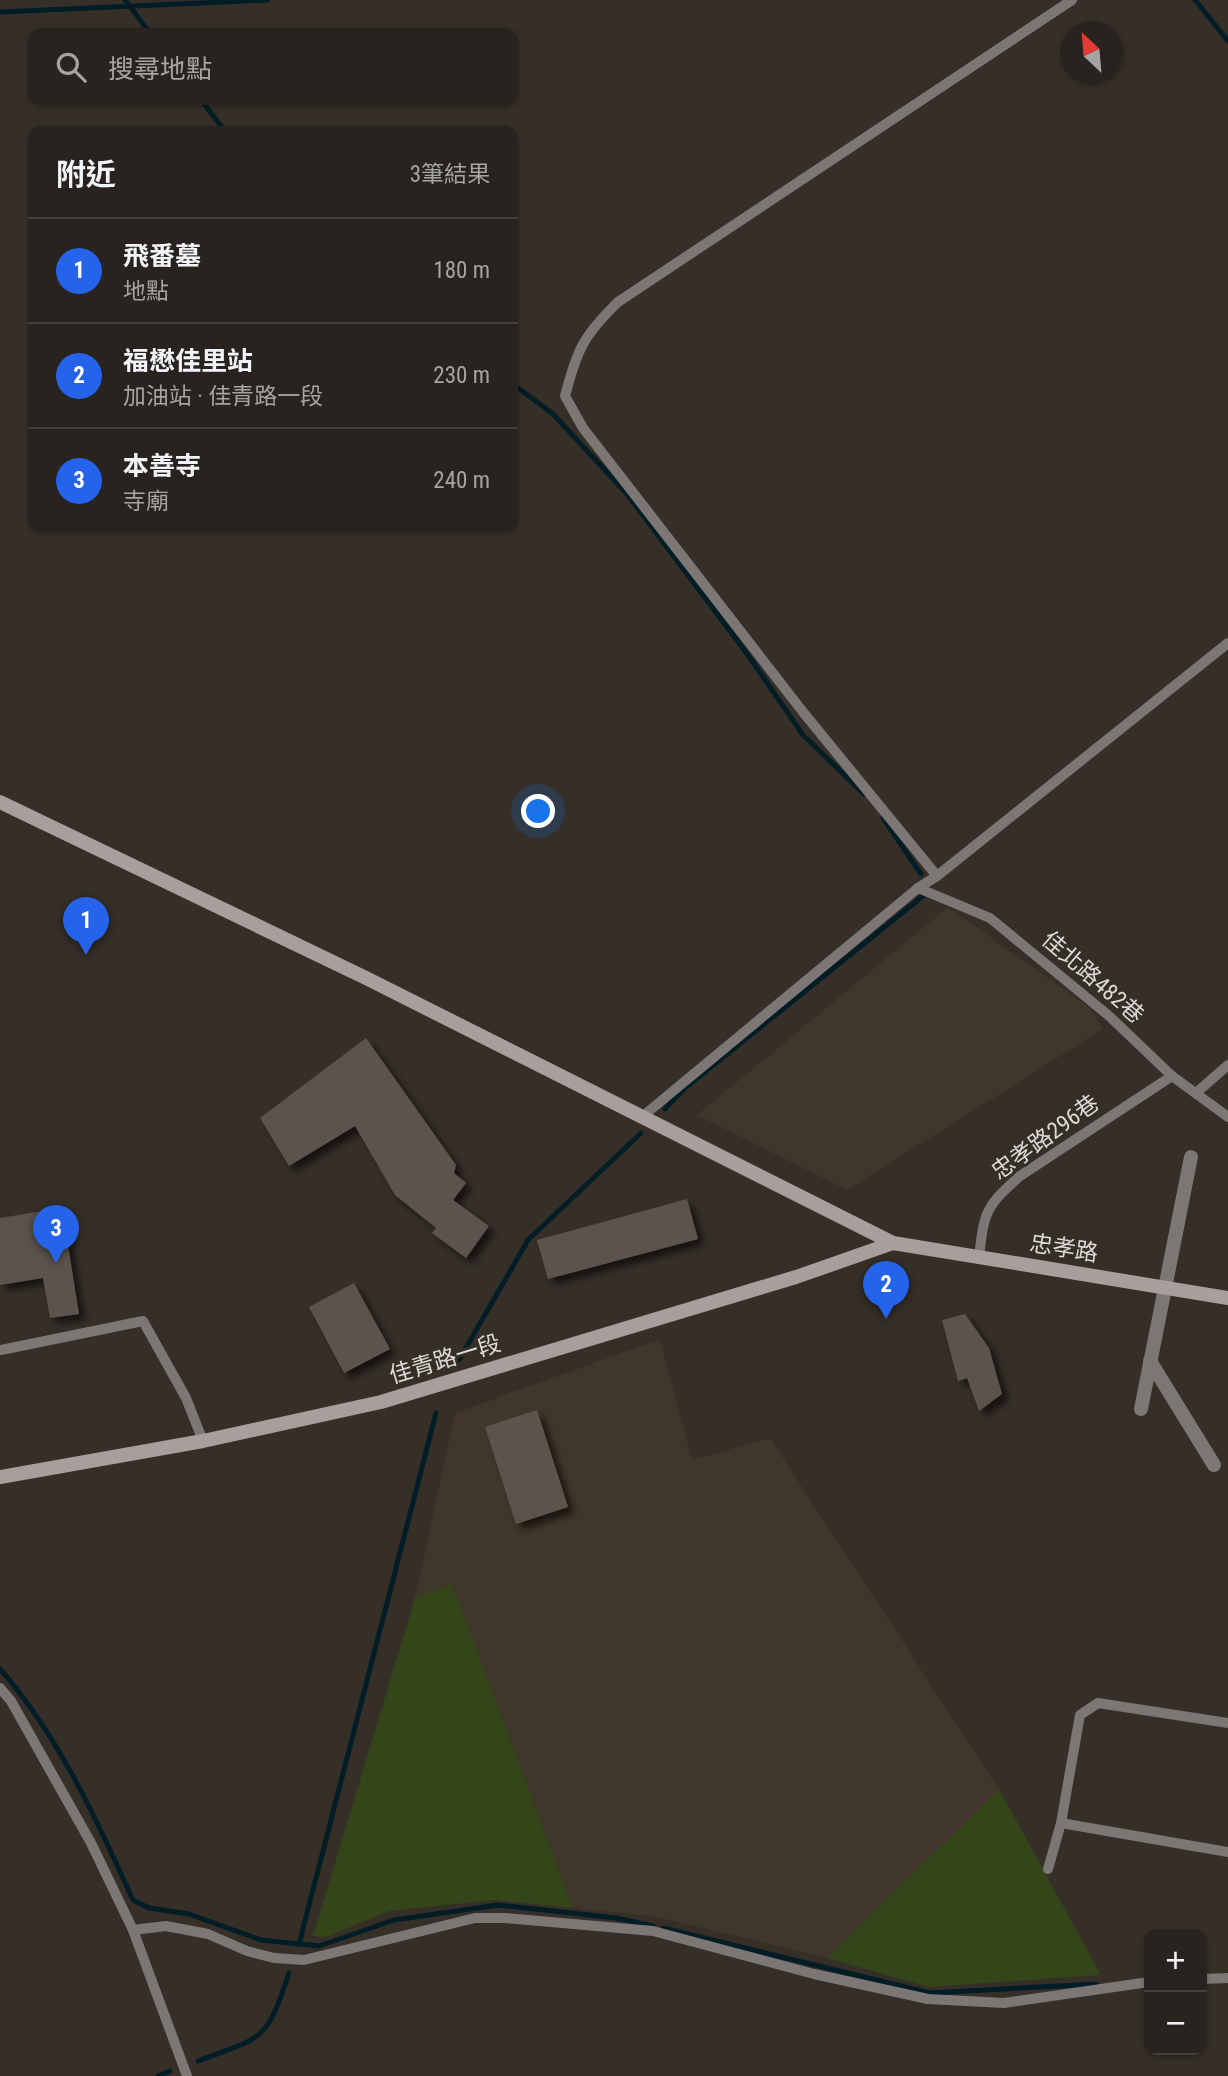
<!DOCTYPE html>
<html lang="zh-TW">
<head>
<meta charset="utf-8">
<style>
	:root { --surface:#28231e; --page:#302b27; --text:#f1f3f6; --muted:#a5a4a4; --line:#44403c; --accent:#2563eb }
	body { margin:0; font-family:"Roboto Condensed","Noto Sans TC",sans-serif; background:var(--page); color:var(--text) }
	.controls { position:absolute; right:21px; bottom:21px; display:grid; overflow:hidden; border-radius:14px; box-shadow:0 2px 5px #0004 }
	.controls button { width:63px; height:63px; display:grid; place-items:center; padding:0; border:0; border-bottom:2px solid var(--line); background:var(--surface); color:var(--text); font:35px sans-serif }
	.compass { position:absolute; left:1060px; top:21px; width:63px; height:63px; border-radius:50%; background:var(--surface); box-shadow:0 2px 5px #0004; rotate:334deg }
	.you { position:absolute; left:539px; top:812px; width:24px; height:24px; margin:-18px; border:5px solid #fff; border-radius:50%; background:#1a73e8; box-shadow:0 0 0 10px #1a73e833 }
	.badge { display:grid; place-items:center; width:46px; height:46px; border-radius:50%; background:var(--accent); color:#fff; font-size:23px; font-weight:700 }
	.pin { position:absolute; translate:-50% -58px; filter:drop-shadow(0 2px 4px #0008) }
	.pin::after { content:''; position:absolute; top:37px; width:24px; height:21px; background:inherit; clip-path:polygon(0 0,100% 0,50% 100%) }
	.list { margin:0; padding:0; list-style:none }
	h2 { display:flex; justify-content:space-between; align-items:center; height:91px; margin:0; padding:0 28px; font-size:30px }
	h2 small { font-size:23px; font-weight:400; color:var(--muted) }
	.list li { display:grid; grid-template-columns:46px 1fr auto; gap:21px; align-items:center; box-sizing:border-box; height:105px; padding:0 28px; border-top:2px solid var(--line) }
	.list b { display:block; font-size:26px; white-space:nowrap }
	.list p { margin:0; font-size:23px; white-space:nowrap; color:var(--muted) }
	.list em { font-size:23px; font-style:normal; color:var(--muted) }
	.icon { flex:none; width:38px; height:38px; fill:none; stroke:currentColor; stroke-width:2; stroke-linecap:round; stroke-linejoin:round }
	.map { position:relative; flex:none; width:1228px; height:2076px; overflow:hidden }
	.search { position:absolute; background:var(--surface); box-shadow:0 2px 5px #0004; left:28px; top:28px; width:490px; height:77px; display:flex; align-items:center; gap:18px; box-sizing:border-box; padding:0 24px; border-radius:14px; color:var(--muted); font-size:26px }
	.panel { position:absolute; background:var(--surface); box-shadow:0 2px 5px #0004; left:28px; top:126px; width:490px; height:406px; border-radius:14px }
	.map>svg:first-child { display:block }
	.built { fill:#41362b }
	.green { fill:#334519 }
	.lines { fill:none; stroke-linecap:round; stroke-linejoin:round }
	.stream { stroke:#031d26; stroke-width:5 }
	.building { fill:#5b534d; filter:url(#shadow) }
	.lane { stroke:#7c7775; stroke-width:10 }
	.street { stroke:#7c7775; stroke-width:14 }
	.secondary { stroke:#a79f9c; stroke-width:14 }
	.labels { text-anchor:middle; stroke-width:6; stroke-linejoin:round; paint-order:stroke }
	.street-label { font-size:23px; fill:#dedad6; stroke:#352f28 }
</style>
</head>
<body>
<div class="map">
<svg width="1228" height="2076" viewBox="0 0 1228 2076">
	<defs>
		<filter id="shadow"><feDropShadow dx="6" dy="6" stdDeviation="3.5" flood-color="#0009"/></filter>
	</defs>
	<rect width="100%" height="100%" fill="#352f28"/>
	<!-- built -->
	<g class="built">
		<polygon points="948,907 1090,1008 1103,1029 847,1190 697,1115"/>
		<polygon points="660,1339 692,1460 770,1438 999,1789 827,1958 653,1916 573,1908 452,1585 415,1598 455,1413"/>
	</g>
	<!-- green -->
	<g class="green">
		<polygon points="452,1584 573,1908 494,1900 389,1911 326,1937 313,1936 415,1598"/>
		<polygon points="999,1789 1101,1975 929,1987 827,1958"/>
	</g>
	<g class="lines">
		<!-- stream -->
		<g class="stream">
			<polyline points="125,0 150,33"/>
			<polyline points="1195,0 1228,41"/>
			<polyline points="0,12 268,0"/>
			<polyline points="201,100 225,131"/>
			<polyline points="513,384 553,414 627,494 748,655 803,735 864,794"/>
			<polyline points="883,818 921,874"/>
			<polyline points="665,1109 685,1088 923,896"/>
			<polyline points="459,1360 528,1240 641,1133"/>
			<path d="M0 1669C58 1735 97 1820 133 1900L149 1908 189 1914 261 1940 319 1946 394 1920 498 1905 616 1918 653 1926"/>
			<polyline points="663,1928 930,1993 1096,1984"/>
			<polyline points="299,1944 436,1413"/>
			<path d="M198 2061C265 2036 266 2042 289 1973"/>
			<polyline points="158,2076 170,2071"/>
		</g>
	</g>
	<!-- building -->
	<g class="building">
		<polygon points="366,1038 456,1165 454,1173 466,1183 453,1200 489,1226 466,1258 432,1233 436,1228 395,1195 355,1126 289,1166 260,1118"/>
		<polygon points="687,1199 698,1239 548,1279 537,1240"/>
		<polygon points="62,1208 79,1314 50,1318 43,1278 0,1285 0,1218"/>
		<polygon points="354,1283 390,1349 344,1373 309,1307"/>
		<polygon points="965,1314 989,1348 1002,1394 979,1411 967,1378 958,1381 942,1320"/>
		<polygon points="537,1410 568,1507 516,1524 485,1427"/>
	</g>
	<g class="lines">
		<!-- lane -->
		<g class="lane">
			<polyline points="937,876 1228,643"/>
			<polyline points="918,888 990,918 1108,1015 1172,1076 1228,1117"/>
			<polyline points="1196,1093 1228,1065"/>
			<path d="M643 1116 918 888 937 876 803 712 583 428 565 396C577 350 583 336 618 302L1072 0"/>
			<path d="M979 1258C984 1212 985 1207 1020 1176L1172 1076"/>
			<polyline points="1,1350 143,1321 186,1398 203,1441"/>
			<polyline points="0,1688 11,1701 91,1843 133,1930 187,2076"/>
			<polyline points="1061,1823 1228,1852"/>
			<polyline points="1048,1869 1061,1823 1080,1715 1098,1703 1228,1723"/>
			<polyline points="133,1930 166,1926 208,1934 247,1951 274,1958 304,1960 475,1918 505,1918 653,1931 814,1974 928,1999 1004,2003 1149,1982"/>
			<polyline points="1202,1979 1228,1978"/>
		</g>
		<!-- street -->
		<g class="street">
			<polyline points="1150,1361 1214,1465"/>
			<polyline points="1141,1409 1191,1157"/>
		</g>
		<!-- secondary -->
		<g class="secondary">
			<polyline points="0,802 366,978 893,1243 1228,1298"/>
			<polyline points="0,1477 203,1441 381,1402 796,1277 893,1243"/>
		</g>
	</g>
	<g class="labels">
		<!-- street labels -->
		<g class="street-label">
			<text transform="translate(1093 977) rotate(41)" y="8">佳北路482巷</text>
			<text transform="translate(1045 1137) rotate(-36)" y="8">忠孝路296巷</text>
			<text transform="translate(1064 1248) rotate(9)" y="8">忠孝路</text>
			<text transform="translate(445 1359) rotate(-17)" y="8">佳青路一段</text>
		</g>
	</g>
</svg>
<div class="controls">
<button>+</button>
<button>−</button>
</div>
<svg class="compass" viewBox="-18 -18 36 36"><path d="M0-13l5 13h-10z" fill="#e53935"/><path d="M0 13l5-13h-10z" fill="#a5a4a4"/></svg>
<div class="you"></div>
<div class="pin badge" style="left:86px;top:955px">1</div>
<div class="pin badge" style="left:886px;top:1319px">2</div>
<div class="pin badge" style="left:56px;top:1263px">3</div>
<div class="search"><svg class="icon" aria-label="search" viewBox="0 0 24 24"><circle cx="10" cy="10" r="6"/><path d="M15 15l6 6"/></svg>搜尋地點</div>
<section class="panel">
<h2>附近<small>3筆結果</small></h2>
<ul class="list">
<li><span class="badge">1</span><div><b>飛番墓</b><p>地點</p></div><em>180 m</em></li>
<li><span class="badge">2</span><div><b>福懋佳里站</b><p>加油站 · 佳青路一段</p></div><em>230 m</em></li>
<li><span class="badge">3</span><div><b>本善寺</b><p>寺廟</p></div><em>240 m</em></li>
</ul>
</section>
</div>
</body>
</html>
